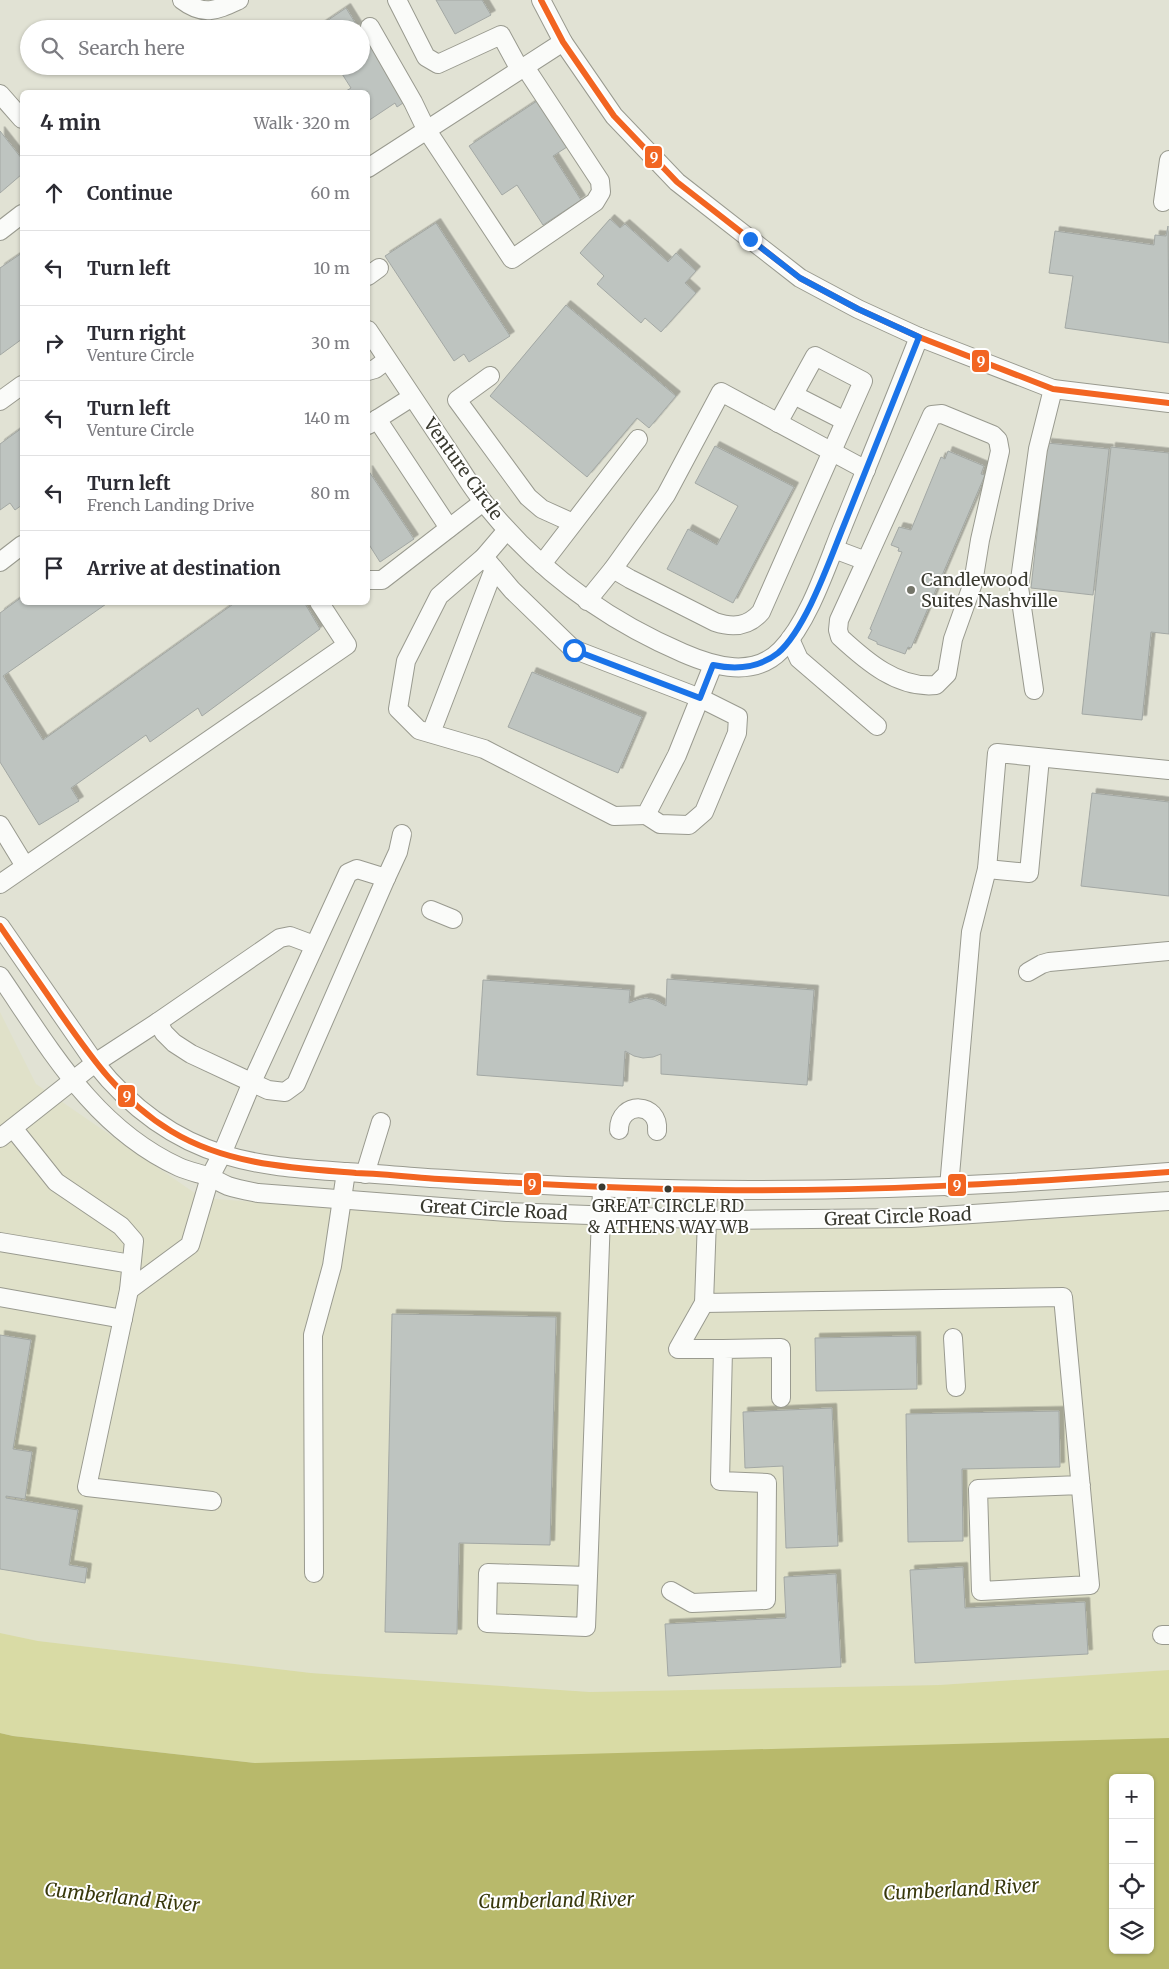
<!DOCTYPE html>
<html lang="en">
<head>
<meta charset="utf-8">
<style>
	:root { --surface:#fff; --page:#f7f7f7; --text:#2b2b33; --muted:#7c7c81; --line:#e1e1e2 }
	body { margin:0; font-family:Merriweather,serif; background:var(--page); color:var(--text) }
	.controls { position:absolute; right:15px; bottom:15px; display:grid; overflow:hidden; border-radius:8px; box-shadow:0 1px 4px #0004 }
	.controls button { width:45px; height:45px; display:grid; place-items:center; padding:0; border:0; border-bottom:1px solid var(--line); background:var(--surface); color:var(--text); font:25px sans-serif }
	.stop { position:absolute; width:15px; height:15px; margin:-11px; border:4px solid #1a73e8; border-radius:50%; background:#fff }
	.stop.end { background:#1a73e8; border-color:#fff; box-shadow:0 1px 5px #0008 }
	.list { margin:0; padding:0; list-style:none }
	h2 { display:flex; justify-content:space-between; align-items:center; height:65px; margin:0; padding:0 20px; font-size:21px }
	h2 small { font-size:16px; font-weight:400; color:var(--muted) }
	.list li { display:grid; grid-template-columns:32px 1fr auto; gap:15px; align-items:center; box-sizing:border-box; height:75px; padding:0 20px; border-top:1px solid var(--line) }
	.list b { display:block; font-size:19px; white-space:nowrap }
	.list p { margin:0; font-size:16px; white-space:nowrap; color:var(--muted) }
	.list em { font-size:16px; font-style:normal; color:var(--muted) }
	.icon { flex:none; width:28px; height:28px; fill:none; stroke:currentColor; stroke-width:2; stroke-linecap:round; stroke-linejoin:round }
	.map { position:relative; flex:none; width:1169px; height:1969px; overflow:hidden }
	.search { position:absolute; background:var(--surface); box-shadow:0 1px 4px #0004; left:20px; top:20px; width:350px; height:55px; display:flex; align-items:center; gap:12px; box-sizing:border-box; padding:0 18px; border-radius:28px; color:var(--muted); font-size:19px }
	.panel { position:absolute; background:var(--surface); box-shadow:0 1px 4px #0004; left:20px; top:90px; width:350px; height:515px; border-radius:8px }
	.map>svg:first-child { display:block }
	.built { fill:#e0e1c9 }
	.green { fill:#d9dba5 }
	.water { fill:#b8b96b; fill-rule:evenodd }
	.building { fill:#bec4c0; stroke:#a3a8a4; filter:url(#shadow) }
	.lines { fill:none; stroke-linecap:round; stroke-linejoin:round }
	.minor-casing { stroke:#999a8f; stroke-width:20 }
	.minor { stroke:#fafbf9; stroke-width:18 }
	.bus-1-casing { stroke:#fff; stroke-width:10 }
	.bus-1 { stroke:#f26522; stroke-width:6 }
	.route { stroke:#1a73e8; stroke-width:6 }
	.poi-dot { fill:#747569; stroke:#fff; stroke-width:2 }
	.bus-dot { fill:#3a3a30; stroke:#fff; stroke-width:2 }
	.labels { text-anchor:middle; stroke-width:4; stroke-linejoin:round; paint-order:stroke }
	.bus-label { font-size:17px; fill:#3a3a30; stroke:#fff }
	.street-label { font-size:18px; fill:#3a3a30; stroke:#fff }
	.poi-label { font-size:18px; fill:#3a3a30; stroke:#fff; text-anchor:start }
	.water-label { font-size:19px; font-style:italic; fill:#38380b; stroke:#fff }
	.line-badge { stroke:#fff; stroke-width:2 }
	.badge-label { font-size:14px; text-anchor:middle; font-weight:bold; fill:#fff }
</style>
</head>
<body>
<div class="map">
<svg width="1169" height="1969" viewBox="0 0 1169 1969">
	<defs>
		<filter id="shadow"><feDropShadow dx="4.5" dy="-4.5" stdDeviation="0" flood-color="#0004"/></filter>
	</defs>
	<rect width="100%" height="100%" fill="#e1e2d4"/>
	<!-- built -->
	<polygon class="built" points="0,1012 36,1084 202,1198 435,1215 658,1227 856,1228 1052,1219 1169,1209 1169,1670 939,1685 590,1692 311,1673 38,1641 0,1633"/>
	<!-- green -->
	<polygon class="green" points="0,1633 38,1641 311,1673 590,1692 939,1685 1169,1670 1169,1742 477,1769 255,1763 13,1736 0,1733"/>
	<!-- water -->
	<path class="water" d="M0 1733 13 1736 255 1763 1169 1738V1969H0ZM1113 1778H1150V1950H1113Z"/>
	<!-- building -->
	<g class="building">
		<polygon points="436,0 482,0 491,15 455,34"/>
		<polygon points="346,8 359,29 315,29"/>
		<polygon points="361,32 406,101 397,107 395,103 368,121 368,92 347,92 346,91 351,88 337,66 361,66"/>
		<polygon points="537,101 567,147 553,156 581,200 543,225 517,185 502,195 469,146"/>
		<polygon points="0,131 22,159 22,174 0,193"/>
		<polygon points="610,219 620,228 625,224 668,262 676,253 696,271 685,283 696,293 661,332 645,318 641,323 597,284 604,276 580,253"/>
		<polygon points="436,223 510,336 469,362 464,354 454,361 385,256"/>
		<polygon points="1168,226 1169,343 1065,328 1073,276 1049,273 1055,231 1154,245 1155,235 1166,236"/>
		<polygon points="22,253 22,339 0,355 0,268"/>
		<polygon points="566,305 676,396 649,428 637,418 587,477 490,396"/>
		<polygon points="22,428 22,505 15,510 10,503 0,510 0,444"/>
		<polygon points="1047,443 1109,449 1093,595 1031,588"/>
		<polygon points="715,446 794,487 733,603 667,569 688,529 717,545 738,506 695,483"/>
		<polygon points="1111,447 1169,453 1169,634 1151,632 1142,720 1082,714"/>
		<polygon points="948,451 984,466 981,474 985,475 911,648 908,647 905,654 877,644 877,642 868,638 872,630 870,629 902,552 898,551 899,548 891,545 899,527 911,530 941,457 945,459"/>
		<polygon points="368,470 414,539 380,562 368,543"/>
		<polygon points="22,597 22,602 109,602 3,676 43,740 236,602 304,602 320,629 202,716 198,708 150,742 146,735 71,788 79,801 39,825 0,762 0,613"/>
		<polygon points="532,672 642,717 618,773 508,727"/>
		<polygon points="1092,793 1169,802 1169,896 1081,886"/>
		<polygon points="667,979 814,990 807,1085 661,1074 661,1054 653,1057 643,1058 634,1056 625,1051 623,1086 477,1075 483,980 630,990 629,1003 637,1000 646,998 655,1000 666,1006"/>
		<polygon points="392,1314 556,1317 550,1545 459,1543 457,1634 385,1632"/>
		<polygon points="0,1335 31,1340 13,1449 32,1452 25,1499 6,1496 6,1498 78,1510 69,1565 87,1568 85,1583 0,1569"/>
		<polygon points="916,1336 917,1389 816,1391 815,1338"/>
		<polygon points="832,1408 838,1546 786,1548 783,1466 745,1468 743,1412"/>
		<polygon points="1059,1411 1060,1467 962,1469 963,1541 908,1542 906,1414"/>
		<polygon points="963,1567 965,1608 1085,1602 1088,1654 915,1663 910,1570"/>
		<polygon points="836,1574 841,1667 668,1676 665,1624 786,1618 784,1577"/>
	</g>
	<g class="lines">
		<!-- minor casing -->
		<g class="minor-casing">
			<g id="minor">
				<path d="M182 0C204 17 217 10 239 0"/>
				<polyline points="397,0 426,57 438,64 501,35 520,70"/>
				<polyline points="541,0 563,42 614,116 677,182 800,278 858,309 919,337 1053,389 1169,403"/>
				<polyline points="370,27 413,102 426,129 512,259 595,202 601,192 600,181 525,67"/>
				<polyline points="0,94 22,119"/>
				<polyline points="368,168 563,42"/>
				<polyline points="1163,202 1169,160"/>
				<polyline points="0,231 22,214"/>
				<polyline points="368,276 379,268"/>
				<path d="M368 330C394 369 420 408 446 447 459 466 470 486 485 504 538 570 606 620 683 653 715 667 754 678 781 650 809 621 827 565 842 528 868 464 894 401 919 337"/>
				<polyline points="368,371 375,369 387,360"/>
				<polyline points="490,376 457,400 528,497 542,509 573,523"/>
				<polyline points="794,395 845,421"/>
				<polyline points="0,401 22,385"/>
				<polyline points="377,419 449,528"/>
				<polyline points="368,425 412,397"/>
				<polyline points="507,530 484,557 439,596 406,661 398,709 419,730 484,749 614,816 646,815 677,755 713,665"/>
				<path d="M834 549 866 561 932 415 942 414 993 435 998 440 1000 451 980 540 973 583 953 639 947 674 936 685C898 689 866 661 840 637L838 630 839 620 866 561"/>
				<polyline points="484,557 512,590 573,649 700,698 738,717 737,733 704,812 689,825 660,824 646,815"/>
				<polyline points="0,562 22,545"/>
				<polyline points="542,564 638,439"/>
				<path d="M613 569 630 579 715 622C733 628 748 627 761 612L863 381 815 356 778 423"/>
				<polyline points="368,580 382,580 483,502"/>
				<polyline points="587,601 613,569 666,495 721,392 866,470"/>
				<polyline points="790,639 799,659 877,726"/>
				<polyline points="1034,690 1019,587 1038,449 1053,389"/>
				<polyline points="431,733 494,569"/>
				<polyline points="0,825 25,866"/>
				<polyline points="987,869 1029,873 1040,758"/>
				<polyline points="386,878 398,852 402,834"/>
				<polyline points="0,884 347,645 319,602"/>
				<polyline points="431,910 453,919"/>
				<path d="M0 926 95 1063C129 1106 172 1139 225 1155 264 1167 305 1169 346 1172 379 1174 412 1177 446 1179 687 1197 928 1192 1169 1172"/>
				<polyline points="1028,972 1042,964 1049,962 1169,951"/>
				<path d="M0 976C50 1049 94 1128 179 1167 188 1171 198 1173 207 1176 215 1179 221 1183 228 1186 237 1189 248 1191 258 1193L507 1212 724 1220 911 1218 1169 1201"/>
				<polyline points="13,1128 56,1182 121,1226 134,1241 129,1290 87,1487 212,1501"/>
				<path d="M619 1130C619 1100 660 1102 657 1131"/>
				<polyline points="0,1138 95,1063 158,1022"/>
				<polyline points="365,1174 381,1122"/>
				<polyline points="949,1187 971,932 987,869 997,753 1169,770"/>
				<polyline points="708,1191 704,1303 1063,1297 1090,1585 981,1591 978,1489 1081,1485"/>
				<polyline points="0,1242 131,1264"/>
				<polyline points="129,1290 190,1245 210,1177 222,1154 252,1082 348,873 357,869 386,878 296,1084 285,1092 268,1090 191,1054 174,1043 164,1033 158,1022 280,938 290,936 314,945"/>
				<polyline points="0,1297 123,1319"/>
				<polyline points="704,1303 678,1349 723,1349"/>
				<polyline points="953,1338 956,1387"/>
				<polyline points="314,1573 313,1335 332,1266 346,1172"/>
				<polyline points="588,1576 488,1573 487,1623 586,1627 588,1576 601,1216 602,1189"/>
				<polyline points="671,1591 692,1603 766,1600 767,1483 720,1481 723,1349 781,1348 781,1398"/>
				<polyline points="1162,1635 1169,1635"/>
			</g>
		</g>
		<!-- minor -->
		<use href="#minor" class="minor"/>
		<!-- bus-1 casing -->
		<g class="bus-1-casing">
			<g id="bus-1">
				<polyline points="541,0 563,42 614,116 677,182 800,278 858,309 919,337 1053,389 1169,403"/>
				<path d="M0 926C19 954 39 982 58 1010 90 1056 121 1101 171 1131 227 1165 292 1168 356 1173 384 1174 412 1177 439 1179 531 1184 623 1189 715 1190 866 1192 1018 1183 1169 1172"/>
			</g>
		</g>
		<!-- bus-1 -->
		<use href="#bus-1" class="bus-1"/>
	</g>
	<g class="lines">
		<!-- route -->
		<path class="route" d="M574 650 700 698 713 665C736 670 759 668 778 653 806 629 830 559 844 525 869 462 894 400 919 337L858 309 800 278 750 239"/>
	</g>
	<!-- markers -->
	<circle class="poi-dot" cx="911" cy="590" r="5"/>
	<g class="bus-dot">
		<circle cx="602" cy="1187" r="4.5"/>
		<circle cx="668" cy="1189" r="4.5"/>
	</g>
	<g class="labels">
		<!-- bus labels -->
		<g class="bus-label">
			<text x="668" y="1212">GREAT CIRCLE RD<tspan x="668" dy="21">&amp; ATHENS WAY WB</tspan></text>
		</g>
		<!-- street labels -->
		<g class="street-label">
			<text transform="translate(463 469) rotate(54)" y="6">Venture Circle</text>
			<text transform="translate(494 1210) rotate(3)" y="6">Great Circle Road</text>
			<text transform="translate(898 1217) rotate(-2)" y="6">Great Circle Road</text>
		</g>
		<!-- poi labels -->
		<g class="poi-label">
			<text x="921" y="586">Candlewood<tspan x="921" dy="21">Suites Nashville</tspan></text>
		</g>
		<!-- water labels -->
		<g class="water-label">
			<text transform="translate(961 1889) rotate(-3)" y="7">Cumberland River</text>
			<text transform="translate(122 1897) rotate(6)" y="7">Cumberland River</text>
			<text transform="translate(556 1900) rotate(-1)" y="7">Cumberland River</text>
		</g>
	</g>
	<g class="line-badge">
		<rect x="644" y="145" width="19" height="24" rx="5" fill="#f26522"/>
		<rect x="971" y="349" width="19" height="24" rx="5" fill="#f26522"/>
		<rect x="117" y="1084" width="19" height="24" rx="5" fill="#f26522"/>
		<rect x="523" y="1172" width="19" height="24" rx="5" fill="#f26522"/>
		<rect x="947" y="1173" width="20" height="24" rx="5" fill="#f26522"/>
	</g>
	<g class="badge-label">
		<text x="654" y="162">9</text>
		<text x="981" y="366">9</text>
		<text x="127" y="1101">9</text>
		<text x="532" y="1189">9</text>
		<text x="957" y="1190">9</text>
	</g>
</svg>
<div class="controls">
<button>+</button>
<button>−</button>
<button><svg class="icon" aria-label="locate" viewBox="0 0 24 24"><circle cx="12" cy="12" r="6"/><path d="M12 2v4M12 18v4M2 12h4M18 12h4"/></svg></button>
<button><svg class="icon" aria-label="layers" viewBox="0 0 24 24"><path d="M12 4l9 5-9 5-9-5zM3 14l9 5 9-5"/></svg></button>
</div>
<div class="stop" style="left:574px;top:650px"></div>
<div class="stop end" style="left:750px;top:239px"></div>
<div class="search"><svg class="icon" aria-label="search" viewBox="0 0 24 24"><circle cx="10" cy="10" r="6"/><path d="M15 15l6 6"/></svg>Search here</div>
<section class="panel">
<h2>4 min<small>Walk · 320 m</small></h2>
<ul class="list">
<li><svg class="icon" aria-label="ahead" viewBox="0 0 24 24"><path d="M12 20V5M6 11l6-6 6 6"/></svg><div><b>Continue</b></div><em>60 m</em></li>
<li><svg class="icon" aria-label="left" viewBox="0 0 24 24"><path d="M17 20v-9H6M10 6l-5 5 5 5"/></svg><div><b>Turn left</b></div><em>10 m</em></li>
<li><svg class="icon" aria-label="right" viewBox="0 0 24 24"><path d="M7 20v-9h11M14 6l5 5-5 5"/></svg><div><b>Turn right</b><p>Venture Circle</p></div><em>30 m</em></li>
<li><svg class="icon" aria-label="left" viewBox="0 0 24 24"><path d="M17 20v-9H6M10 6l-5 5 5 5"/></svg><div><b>Turn left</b><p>Venture Circle</p></div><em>140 m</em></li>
<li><svg class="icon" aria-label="left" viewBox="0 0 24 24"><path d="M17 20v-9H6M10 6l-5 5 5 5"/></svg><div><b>Turn left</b><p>French Landing Drive</p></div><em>80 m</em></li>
<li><svg class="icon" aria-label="arrive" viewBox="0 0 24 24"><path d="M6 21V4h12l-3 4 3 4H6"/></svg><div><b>Arrive at destination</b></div></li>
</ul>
</section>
</div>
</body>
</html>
